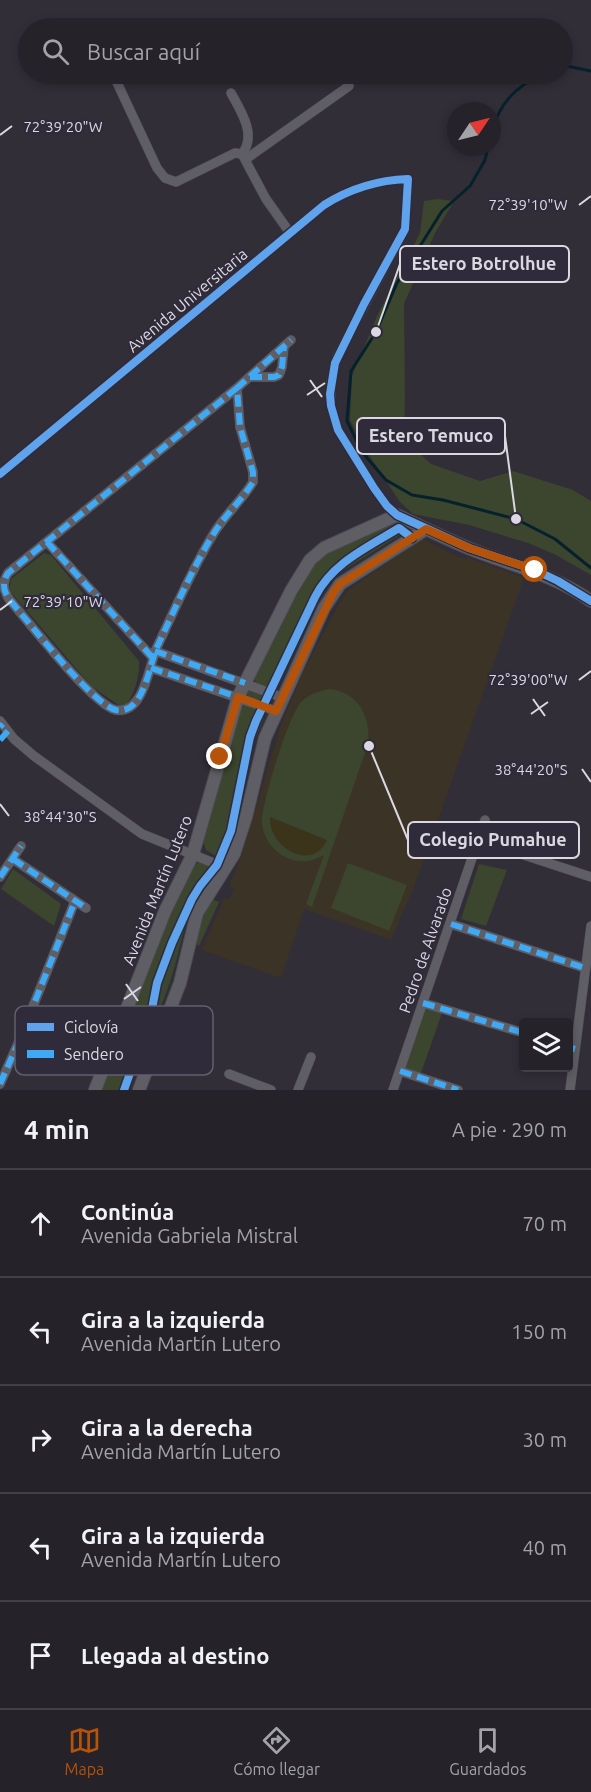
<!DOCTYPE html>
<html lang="es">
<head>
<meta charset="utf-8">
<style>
	:root { --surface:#25222a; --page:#312f36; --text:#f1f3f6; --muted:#a3a4a8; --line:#423f47; --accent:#b45309 }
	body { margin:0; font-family:Ubuntu,sans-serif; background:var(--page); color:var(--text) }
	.controls { position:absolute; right:18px; bottom:18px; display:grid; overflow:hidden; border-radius:6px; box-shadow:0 3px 9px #0003 }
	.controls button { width:54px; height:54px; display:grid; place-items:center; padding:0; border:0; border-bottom:2px solid var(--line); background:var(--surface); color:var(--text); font:30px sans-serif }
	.compass { position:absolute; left:447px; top:102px; width:54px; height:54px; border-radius:50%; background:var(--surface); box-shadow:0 3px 9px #0003; rotate:55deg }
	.stop { position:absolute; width:18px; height:18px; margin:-14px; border:4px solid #b45309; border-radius:50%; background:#fff }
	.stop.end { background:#b45309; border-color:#fff; box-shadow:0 2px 6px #0008 }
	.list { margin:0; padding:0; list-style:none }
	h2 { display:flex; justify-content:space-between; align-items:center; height:78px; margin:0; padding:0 24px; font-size:26px }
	h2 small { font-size:20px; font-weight:400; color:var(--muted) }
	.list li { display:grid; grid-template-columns:39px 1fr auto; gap:18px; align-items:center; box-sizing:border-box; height:108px; padding:0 24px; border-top:2px solid var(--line) }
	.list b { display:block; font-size:22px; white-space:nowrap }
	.list p { margin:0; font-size:20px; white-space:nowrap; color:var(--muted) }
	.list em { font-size:20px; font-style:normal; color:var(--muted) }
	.icon { flex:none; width:33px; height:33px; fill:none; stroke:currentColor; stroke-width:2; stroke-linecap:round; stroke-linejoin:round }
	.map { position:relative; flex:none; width:591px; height:1090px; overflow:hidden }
	.search { position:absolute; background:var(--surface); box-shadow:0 3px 9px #0003; left:18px; right:18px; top:18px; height:66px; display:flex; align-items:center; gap:15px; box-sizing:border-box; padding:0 21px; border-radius:33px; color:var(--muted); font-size:22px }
	.sheet { height:618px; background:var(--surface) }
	nav { display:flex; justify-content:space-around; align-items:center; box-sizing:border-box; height:84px; border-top:2px solid var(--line); background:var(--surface); font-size:16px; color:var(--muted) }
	nav a { display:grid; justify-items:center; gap:3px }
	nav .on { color:var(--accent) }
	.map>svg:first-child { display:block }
	.education { fill:#3b3326 }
	.green { fill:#3c452e }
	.sand { fill:#3b341a }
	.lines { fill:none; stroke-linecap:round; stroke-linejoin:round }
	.stream { stroke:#05222c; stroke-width:3 }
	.minor-casing { stroke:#4c4a52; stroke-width:10 }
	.tertiary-casing { stroke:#4c4a52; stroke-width:14 }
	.minor { stroke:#605e65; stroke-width:9 }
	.tertiary { stroke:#605e65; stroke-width:12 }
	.quiet { stroke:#3fa9f5; stroke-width:6; stroke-dasharray:12 6; stroke-linecap:butt }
	.cycleway-casing { stroke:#2f2b3b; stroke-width:11 }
	.cycleway { stroke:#60a3ed; stroke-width:8 }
	.route { stroke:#b45309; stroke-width:8 }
	.ticks { fill:none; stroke:#dbd8e2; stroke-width:2 }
	.labels { text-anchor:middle; stroke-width:4.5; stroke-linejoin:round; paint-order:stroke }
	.street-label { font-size:16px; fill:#dbd8e2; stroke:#2f2b3b }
	.key { fill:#2f2b3b; stroke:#635f6d; stroke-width:1.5 }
	.key-label { font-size:16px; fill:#dbd8e2 }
	.ticks-label { font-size:15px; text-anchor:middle; fill:#dbd8e2; stroke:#2f2b3b; stroke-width:4.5; stroke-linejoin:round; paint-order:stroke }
	.leader { fill:none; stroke:#dbd8e2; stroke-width:2 }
	.callout-dot { fill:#dbd8e2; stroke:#2f2b3b; stroke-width:2 }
	.callout { fill:#2f2b3b; stroke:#dbd8e2; stroke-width:2 }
	.callout-label { font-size:18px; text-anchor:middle; font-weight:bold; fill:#dbd8e2 }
</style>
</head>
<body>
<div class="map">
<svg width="591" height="1090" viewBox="0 0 591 1090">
	<rect width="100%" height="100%" fill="#312e38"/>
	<!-- education -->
	<polygon class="education" points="422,539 460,558 469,558 524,578 414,887 391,940 304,909 281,978 202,950 224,898 229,900 234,889 229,887 242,854 280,728 303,672 332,617 347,591"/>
	<!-- green -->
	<g class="green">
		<polygon points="437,199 454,201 435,233 404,304 405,401 404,439 431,464 480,481 513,471 573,490 591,501 591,575 556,555 528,543 469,525 413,514 400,502 363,446 350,420 352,376 377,316 420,233 424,201"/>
		<polygon points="398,520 407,526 405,532 336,575 325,588 277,689 274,691 256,684 254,677 280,629 289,609 317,560 337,546"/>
		<path d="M44 553 51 555 139 661C140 674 134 699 124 706H120L91 686 9 590 11 579Z"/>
		<polygon points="248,688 270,697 266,705 247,697"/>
		<path d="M330 689C359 693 371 717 368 744L312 907 306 904 324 855C310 862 300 864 285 857 272 850 264 838 262 824 260 807 289 715 301 702 309 694 319 691 330 689Z"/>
		<path d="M242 704C251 704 262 708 264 718L249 754 234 832 226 860 224 861 206 850 203 841Z"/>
		<path d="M201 862 215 869 216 874C184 903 183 944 170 982 157 1019 142 1054 129 1090H100L148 967 189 872 195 863Z"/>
		<polygon points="348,863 407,885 389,931 331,908"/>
		<polygon points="479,864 507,870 486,926 461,919"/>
		<polygon points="13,869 61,904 54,926 1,889"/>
		<polygon points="211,899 219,902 199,946 193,940 197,921"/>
		<polygon points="425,1008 442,1013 420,1076 404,1070"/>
	</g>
	<!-- sand -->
	<path class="sand" d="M270 817 327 840C313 873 268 848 270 817Z"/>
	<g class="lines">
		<!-- stream -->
		<g class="stream">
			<polyline points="562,65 591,71"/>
			<path d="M492 132C499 103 516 87 542 74"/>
			<polyline points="488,147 485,160 470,186 442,211 397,283 376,332 351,371 347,421 362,452 386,480 412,495 443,500 516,519 555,539 591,568"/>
		</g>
		<!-- minor casing -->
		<g class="minor-casing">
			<g id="minor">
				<polyline points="113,74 157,168 165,178 176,182 235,153 242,154 266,199 290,233"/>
				<path d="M231 93C241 111 257 135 242 154"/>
				<polyline points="246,159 349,86"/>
				<polyline points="250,377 274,377 279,375 282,367 284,346"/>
				<path d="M237 388 8 573C2 582 3 590 9 599 27 620 94 706 116 710 144 715 149 665 157 647 175 609 192 569 214 533 225 515 242 500 253 482V472L240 427 237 388 291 340"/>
				<path d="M0 474 324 205C351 188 377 180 408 179L405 229 337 357 331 383V406L338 430 374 488 387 506 397 515"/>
				<polyline points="47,542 153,658"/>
				<polyline points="155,651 281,697"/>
				<polyline points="151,668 276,711"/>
				<polyline points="0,721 14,739 34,756 142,834 226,868"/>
				<polyline points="478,840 591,877"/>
				<polyline points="13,859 86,908"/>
				<polyline points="0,877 21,846"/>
				<polyline points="451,924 585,968"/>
				<polyline points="423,1003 524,1033"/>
				<polyline points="400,1071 458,1090"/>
				<polyline points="229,1074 271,1090"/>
				<polyline points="0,1084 20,1039 75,901"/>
				<polyline points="298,1090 311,1057"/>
				<polyline points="393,1090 485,820"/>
				<polyline points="570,1090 591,926"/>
			</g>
		</g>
		<!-- tertiary casing -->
		<g class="tertiary-casing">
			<g id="tertiary">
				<path d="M95 1090 165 911 193 854 238 697 291 591 310 560 324 548 397 515C420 526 444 538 468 548 510 565 553 574 591 601"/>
				<polyline points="139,1090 180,983 197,913 234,854 246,817 265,738 324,608 340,584 426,529"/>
			</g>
		</g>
		<!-- minor -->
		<use href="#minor" class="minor"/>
		<!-- tertiary -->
		<use href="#tertiary" class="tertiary"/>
		<!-- quiet -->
		<g class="quiet">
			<polyline points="250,377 274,377 279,375 282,367 284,346"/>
			<path d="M237 388 8 573C2 582 3 590 9 599 27 620 94 706 116 710 144 715 149 665 157 647 175 609 192 569 214 533 225 515 242 500 253 482V472L240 427 237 388 291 340"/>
			<polyline points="47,542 153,658"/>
			<polyline points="155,651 245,683"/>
			<polyline points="151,668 238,697"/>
			<polyline points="0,727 3,724"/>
			<polyline points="0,740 8,731"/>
			<polyline points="13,859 86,908"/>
			<polyline points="0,877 21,846"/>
			<polyline points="451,924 585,968"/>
			<polyline points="423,1003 524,1033"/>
			<polyline points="568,1047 575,1049"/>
			<polyline points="400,1071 458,1090"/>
			<polyline points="0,1084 20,1039 75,901"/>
		</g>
		<!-- cycleway casing -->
		<g class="cycleway-casing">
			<g id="cycleway">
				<path d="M0 474 324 205C351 188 377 180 408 179L405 229 364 304 335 363 330 394 331 406 338 430 374 488 387 506 397 515 469 548 535 570 558 581 591 601"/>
				<path d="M124 1090 151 1014 157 983 172 943 192 899 200 886 217 865 231 831 250 737 256 721 315 597C332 563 368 547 399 528L412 538"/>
			</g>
		</g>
		<!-- cycleway -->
		<use href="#cycleway" class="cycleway"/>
	</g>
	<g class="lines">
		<!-- route -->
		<polyline class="route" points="220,757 238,697 276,711 333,593 340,584 426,529 469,548 535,570"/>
	</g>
	<!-- ticks -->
	<path class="ticks" d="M0 135 12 126M579 205 591 196M310 380 322 397M307 395 325 383M0 610 12 601M579 680 591 671M533 699 545 716M531 714 548 702M582 769 591 782M0 804 9 816M126 984 138 1001M124 999 141 987"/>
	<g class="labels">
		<!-- street labels -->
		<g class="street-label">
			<text transform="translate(187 300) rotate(-40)" y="6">Avenida Universitaria</text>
			<text transform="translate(157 890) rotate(-68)" y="6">Avenida Martín Lutero</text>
			<text transform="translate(425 950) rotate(-71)" y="6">Pedro de Alvarado</text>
		</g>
	</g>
	<!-- legend -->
	<rect x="15" y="1006" width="198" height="69" rx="9" class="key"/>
	<rect x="27" y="1023" width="27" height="8" fill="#60a3ed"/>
	<rect x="27" y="1050" width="27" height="8" fill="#3fa9f5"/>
	<g class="key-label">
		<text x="64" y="1033">Ciclovía</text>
		<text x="64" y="1060">Sendero</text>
	</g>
	<g class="ticks-label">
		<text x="63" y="132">72°39'20"W</text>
		<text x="528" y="210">72°39'10"W</text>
		<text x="63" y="607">72°39'10"W</text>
		<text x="528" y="685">72°39'00"W</text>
		<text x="531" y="775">38°44'20"S</text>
		<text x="60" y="822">38°44'30"S</text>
	</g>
	<!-- callouts -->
	<path class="leader" d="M376 332L400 264M516 519L505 436M369 746L408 840"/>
	<g class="callout-dot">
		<circle cx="376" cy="332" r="6"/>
		<circle cx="516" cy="519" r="6"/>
		<circle cx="369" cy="746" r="6"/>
	</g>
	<g class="callout">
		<rect x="400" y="246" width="169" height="36" rx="6"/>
		<rect x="357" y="418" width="148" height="36" rx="6"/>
		<rect x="408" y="822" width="171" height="36" rx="6"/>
	</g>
	<g class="callout-label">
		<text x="484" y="270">Estero Botrolhue</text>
		<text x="431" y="442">Estero Temuco</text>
		<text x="493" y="846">Colegio Pumahue</text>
	</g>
</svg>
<div class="controls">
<button><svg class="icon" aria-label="layers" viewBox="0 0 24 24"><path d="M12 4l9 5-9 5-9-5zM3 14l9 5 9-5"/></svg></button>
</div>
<svg class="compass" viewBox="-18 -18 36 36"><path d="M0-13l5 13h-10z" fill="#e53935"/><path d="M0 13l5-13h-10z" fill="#a3a4a8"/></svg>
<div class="stop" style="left:535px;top:570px"></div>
<div class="stop end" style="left:220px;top:757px"></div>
<div class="search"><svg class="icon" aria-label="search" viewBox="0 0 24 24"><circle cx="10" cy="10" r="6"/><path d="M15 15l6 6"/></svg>Buscar aquí</div>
</div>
<section class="sheet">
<h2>4 min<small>A pie · 290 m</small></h2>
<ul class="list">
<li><svg class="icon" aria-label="ahead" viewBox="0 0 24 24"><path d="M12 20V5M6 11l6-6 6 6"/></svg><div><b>Continúa</b><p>Avenida Gabriela Mistral</p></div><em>70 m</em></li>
<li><svg class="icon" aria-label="left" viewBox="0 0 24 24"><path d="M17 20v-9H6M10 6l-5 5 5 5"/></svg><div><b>Gira a la izquierda</b><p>Avenida Martín Lutero</p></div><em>150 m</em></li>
<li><svg class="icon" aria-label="right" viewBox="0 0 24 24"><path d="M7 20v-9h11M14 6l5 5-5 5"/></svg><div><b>Gira a la derecha</b><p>Avenida Martín Lutero</p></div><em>30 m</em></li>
<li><svg class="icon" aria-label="left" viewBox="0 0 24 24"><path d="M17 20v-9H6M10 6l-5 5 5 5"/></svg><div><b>Gira a la izquierda</b><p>Avenida Martín Lutero</p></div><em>40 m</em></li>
<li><svg class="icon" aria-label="arrive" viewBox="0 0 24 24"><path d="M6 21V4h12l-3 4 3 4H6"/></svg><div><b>Llegada al destino</b></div></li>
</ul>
</section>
<nav>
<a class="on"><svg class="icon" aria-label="map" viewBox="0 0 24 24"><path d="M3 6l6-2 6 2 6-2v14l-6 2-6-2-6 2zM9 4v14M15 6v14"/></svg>Mapa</a>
<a><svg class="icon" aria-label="directions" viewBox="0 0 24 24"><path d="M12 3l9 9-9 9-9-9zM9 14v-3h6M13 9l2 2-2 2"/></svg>Cómo llegar</a>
<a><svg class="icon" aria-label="saved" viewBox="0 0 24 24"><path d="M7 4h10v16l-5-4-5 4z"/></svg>Guardados</a>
</nav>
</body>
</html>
